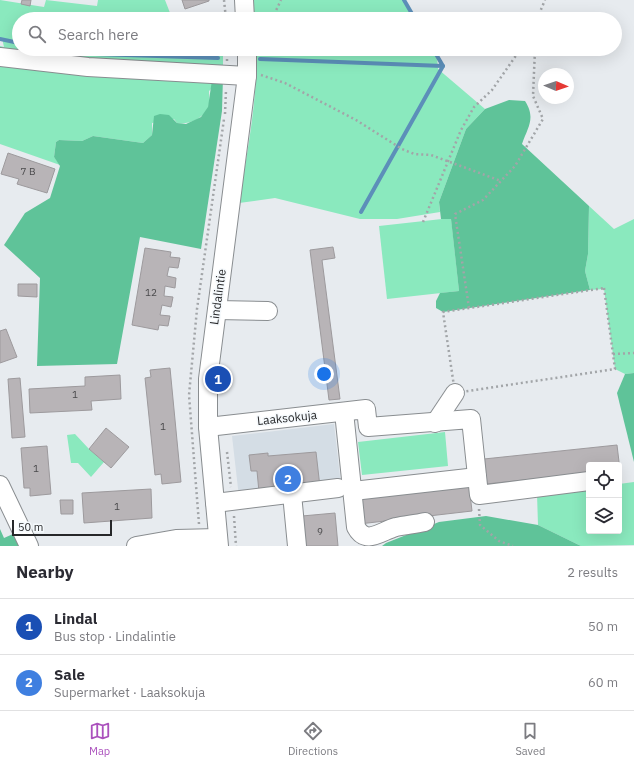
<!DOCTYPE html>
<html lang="en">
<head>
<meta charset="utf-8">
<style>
	:root { --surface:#fff; --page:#f2f2f3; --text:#2b2b33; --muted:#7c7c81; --line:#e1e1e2; --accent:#ab51bd }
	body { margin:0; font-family:"IBM Plex Sans",sans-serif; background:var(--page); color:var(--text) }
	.controls { position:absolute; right:12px; bottom:12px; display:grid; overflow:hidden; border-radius:4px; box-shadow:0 4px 16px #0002 }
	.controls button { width:36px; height:36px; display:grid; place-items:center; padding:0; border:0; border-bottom:1px solid var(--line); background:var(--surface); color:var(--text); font:20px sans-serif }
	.compass { position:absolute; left:538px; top:68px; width:36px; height:36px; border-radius:50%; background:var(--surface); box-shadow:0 4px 16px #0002; rotate:92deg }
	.scale { position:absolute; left:12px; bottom:10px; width:100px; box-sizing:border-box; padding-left:4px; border:2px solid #262729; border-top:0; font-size:11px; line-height:14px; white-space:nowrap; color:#262729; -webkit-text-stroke:3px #f5f9fc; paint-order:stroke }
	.you { position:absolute; left:324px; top:374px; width:14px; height:14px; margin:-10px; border:3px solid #fff; border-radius:50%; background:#1a73e8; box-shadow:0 0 0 6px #1a73e833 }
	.badge { display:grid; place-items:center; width:26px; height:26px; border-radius:50%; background:var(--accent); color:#fff; font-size:13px; font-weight:700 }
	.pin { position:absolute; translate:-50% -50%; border:2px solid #fff; box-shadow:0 1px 4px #0006 }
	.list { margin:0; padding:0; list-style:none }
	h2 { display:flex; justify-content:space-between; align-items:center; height:52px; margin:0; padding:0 16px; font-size:17px }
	h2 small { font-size:13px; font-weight:400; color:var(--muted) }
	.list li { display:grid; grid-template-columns:26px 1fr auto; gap:12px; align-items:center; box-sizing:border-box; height:56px; padding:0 16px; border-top:1px solid var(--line) }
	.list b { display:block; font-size:15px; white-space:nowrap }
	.list p { margin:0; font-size:13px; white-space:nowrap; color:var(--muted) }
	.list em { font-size:13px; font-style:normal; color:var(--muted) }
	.icon { flex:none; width:22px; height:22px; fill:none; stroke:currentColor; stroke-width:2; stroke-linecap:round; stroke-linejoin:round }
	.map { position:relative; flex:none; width:634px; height:546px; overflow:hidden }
	.search { position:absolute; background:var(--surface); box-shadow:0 4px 16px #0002; left:12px; right:12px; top:12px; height:44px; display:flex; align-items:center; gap:10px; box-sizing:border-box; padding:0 14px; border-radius:22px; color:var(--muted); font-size:15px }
	.sheet { height:164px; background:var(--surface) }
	nav { display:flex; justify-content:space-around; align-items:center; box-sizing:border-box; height:56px; border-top:1px solid var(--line); background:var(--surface); font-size:11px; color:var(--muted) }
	nav a { display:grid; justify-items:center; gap:2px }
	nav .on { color:var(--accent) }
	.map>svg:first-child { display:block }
	.built { fill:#d4dde5 }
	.green { fill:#8ae9be }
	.forest { fill:#5fc399 }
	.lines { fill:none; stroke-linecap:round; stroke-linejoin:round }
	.stream { stroke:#5c8fb9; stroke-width:4 }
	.building { fill:#b8b4b7; stroke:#9d9a9d }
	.minor-casing { stroke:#898d90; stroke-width:20 }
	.path { stroke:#a2a5a8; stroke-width:2.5; stroke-dasharray:2 3; stroke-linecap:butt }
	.minor { stroke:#fff; stroke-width:18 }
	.labels { text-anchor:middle; stroke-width:3; stroke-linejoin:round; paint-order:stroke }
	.number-label { font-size:10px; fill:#4a4a4c }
	.street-label { font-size:12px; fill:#262729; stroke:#f5f9fc }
</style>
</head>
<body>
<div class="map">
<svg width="634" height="546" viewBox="0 0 634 546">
	<rect width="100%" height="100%" fill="#e7ebef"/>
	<!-- built -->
	<polygon class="built" points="334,424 342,494 240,506 232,436"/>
	<!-- green -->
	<g class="green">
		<path d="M0 0 44 7 46 0 97 6 98 0H165L172 18 177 19H19V49H223V77L209 91C209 96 210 103 208 108 202 119 189 125 177 123L174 119 152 123V135L143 143 93 136 82 141 59 140 56 142 54 157 60 165 0 144V46L4 47 2 38H0Z"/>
		<polygon points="251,0 405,0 415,19 255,19"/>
		<path d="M256 49H432L437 57 438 69 485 109 466 129 439 202 440 212 397 219H360L275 198 239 203C247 152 258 100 256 49Z"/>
		<polygon points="589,206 614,229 634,219 634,373 625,374 615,369 604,289 590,290 585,271 588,254"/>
		<polygon points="451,218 459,291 387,299 379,226"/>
		<polygon points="445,432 448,466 362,475 358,442"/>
		<polygon points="75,434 89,449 104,462 91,477 78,463 71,463 67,435"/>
		<polygon points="634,482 634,545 581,546 538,525 537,494 589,488 589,531 619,531 619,484"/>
	</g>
	<!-- forest -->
	<g class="forest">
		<polygon points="223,77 222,111 201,249 140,237 117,364 37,366 40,278 4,245 25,213 50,198 60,166 54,157 56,142 59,140 82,141 93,136 143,143 152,135 154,116 160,114 169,115 177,123 186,124 201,117 208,107 212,80"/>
		<path d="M509 100 525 101C536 118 528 127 522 144L589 206 588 254 585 271 590 290 443 312 436 308V301L440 293 459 291 451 219H441L439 202 466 129 485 109Z"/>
		<polygon points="634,373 634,462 617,393 625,374"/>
		<polygon points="486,516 538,525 581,546 382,546 386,543 439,522"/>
		<polygon points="0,529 4,538 13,534 19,546 0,546"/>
	</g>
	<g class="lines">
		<!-- stream -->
		<g class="stream">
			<polyline points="404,0 415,19"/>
			<polyline points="0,39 19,43"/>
			<polyline points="48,49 65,53 218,58"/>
			<polyline points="260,59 443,66 433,49"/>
			<polyline points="361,212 443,66"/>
		</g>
	</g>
	<!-- building -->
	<g class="building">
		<polygon points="22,0 31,0 30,6 21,4"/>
		<polygon points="182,0 209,0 209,1 185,9"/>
		<polygon points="8,153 55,169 47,193 17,184 19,179 1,174"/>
		<polygon points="333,247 335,258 322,260 340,399 329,400 310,250"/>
		<polygon points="145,248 171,252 170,257 180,258 178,268 169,267 167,276 176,278 175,288 165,286 164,296 173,297 171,307 162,305 160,315 170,316 168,326 159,325 158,330 132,325"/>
		<polygon points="18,284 37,284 37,297 18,296"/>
		<polygon points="6,329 17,357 0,363 0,331"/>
		<polygon points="170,368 181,482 162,484 161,474 155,475 145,378 151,377 150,370"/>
		<polygon points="120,375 121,399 91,401 92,410 30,413 29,389 85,386 85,377"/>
		<polygon points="20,378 25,437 12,438 8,379"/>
		<polygon points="106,428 129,447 111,468 89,449"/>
		<polygon points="617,445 620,470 619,465 589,465 589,473 486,484 484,459"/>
		<polygon points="47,446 51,494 30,496 30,488 24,488 21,448"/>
		<polygon points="316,452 320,487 259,492 257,471 251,471 249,455 268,453 268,456"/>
		<polygon points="469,485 472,511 359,524 356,498"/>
		<polygon points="151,489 152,518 84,523 82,493"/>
		<polygon points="60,500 73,500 73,514 61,514"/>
		<polygon points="335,513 338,546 305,546 302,516"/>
	</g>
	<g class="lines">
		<!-- minor casing -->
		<g class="minor-casing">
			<g id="minor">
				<polyline points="244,0 245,19"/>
				<polyline points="0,57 88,67 247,76"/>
				<polyline points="217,310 268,311"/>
				<path d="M344 412 356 527C366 546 381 531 396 527 406 525 416 524 425 522"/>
				<polyline points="435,423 455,393"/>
				<polyline points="208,427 366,409 368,427 471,419 479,495 589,481"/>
				<polyline points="0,485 29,546"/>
				<polyline points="353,491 477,477"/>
				<polyline points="292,494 297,546"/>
				<polyline points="215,503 338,488"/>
				<polyline points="136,546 176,539 218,538"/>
				<polyline points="219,546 208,427 208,379 247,76 247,49"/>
			</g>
		</g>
		<!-- path -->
		<g class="path">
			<polyline points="224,0 226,19"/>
			<polyline points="272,19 281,0"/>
			<polyline points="537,19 545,0"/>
			<polyline points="227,49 227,61"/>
			<polyline points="261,75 285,83 356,120 402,149 414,154 431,155 501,181"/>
			<polyline points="225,114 226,90"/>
			<polyline points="423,222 461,130 474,107 492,90 515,57 518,49"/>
			<polygon points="604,288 615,369 455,393 443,312"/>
			<polyline points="469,308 455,214 483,200 515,166 543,119 533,96 535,49"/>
			<polyline points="613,354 634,353"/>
			<polyline points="227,452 231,487"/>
			<polyline points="479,509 480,525 499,541 513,546"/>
			<polyline points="234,516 236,546"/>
			<polyline points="199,524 189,395 197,309 224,119"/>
		</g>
		<!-- minor -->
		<use href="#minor" class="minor"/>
	</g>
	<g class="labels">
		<!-- number labels -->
		<g class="number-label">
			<text x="28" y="175">7 B</text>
			<text x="151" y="296">12</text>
			<text x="75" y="398">1</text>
			<text x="163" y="430">1</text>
			<text x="36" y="472">1</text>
			<text x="117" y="510">1</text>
			<text x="320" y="535">9</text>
		</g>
		<!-- street labels -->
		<g class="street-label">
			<text transform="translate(218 297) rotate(-82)" y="4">Lindalintie</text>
			<text transform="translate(287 418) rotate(-6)" y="4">Laaksokuja</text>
		</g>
	</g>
</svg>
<div class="controls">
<button><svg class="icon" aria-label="locate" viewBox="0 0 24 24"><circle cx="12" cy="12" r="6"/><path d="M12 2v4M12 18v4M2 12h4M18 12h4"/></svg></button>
<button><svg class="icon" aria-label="layers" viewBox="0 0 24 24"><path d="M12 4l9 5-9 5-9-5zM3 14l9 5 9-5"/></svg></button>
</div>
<svg class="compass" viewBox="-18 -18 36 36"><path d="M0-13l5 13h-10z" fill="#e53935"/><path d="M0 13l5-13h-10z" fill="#7c7c81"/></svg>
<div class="scale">50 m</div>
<div class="you"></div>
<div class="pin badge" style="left:218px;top:379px;background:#1a4fb4">1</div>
<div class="pin badge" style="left:288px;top:479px;background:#3f7fe0">2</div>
<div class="search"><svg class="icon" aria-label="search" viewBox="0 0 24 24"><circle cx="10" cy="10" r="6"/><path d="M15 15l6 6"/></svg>Search here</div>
</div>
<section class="sheet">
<h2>Nearby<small>2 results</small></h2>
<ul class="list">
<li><span class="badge" style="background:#1a4fb4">1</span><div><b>Lindal</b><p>Bus stop · Lindalintie</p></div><em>50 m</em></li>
<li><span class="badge" style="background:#3f7fe0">2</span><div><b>Sale</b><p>Supermarket · Laaksokuja</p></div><em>60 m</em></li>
</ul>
</section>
<nav>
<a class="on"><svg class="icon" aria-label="map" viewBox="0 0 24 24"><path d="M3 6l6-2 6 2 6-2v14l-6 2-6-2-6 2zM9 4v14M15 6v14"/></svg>Map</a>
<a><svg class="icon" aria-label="directions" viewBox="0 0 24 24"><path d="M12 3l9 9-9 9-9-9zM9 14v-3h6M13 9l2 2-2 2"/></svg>Directions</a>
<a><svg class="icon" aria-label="saved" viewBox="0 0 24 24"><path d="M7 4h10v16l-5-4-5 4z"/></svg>Saved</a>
</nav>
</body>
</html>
